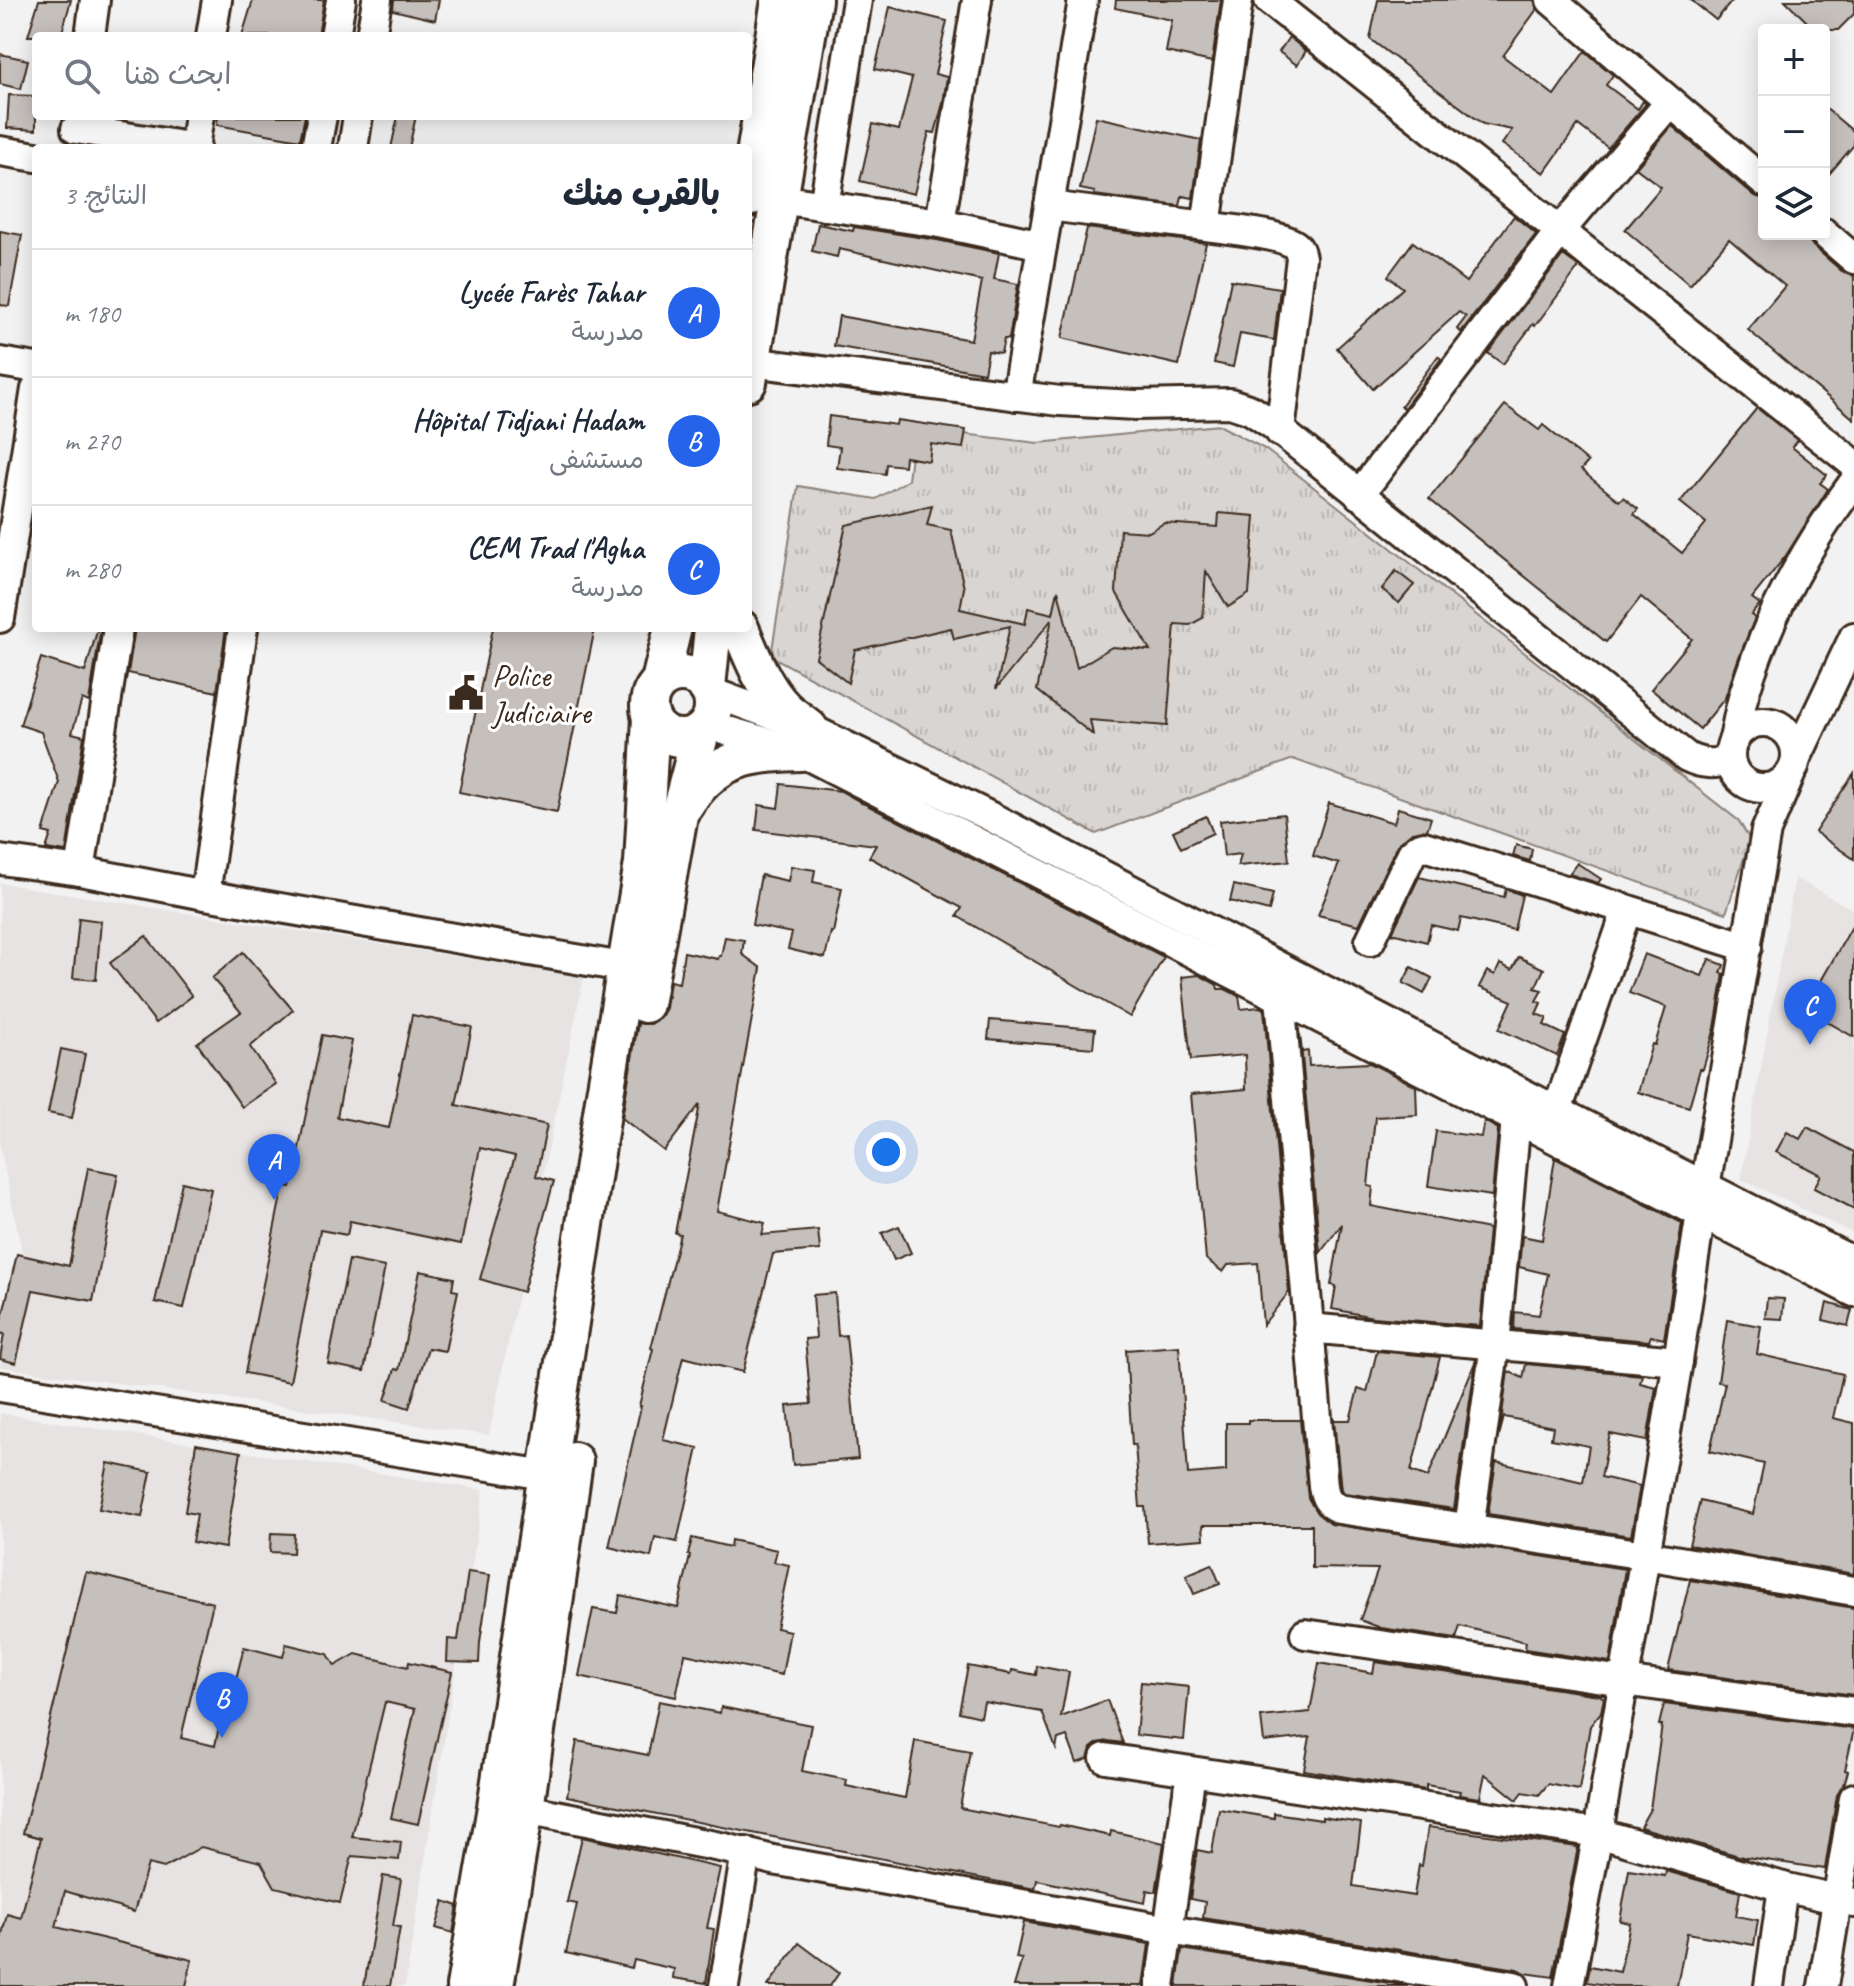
<!DOCTYPE html>
<html lang="ar">
<head>
<meta charset="utf-8">
<style>
	:root { --surface:#fff; --page:#f2f2f3; --text:#1f2937; --muted:#747a83; --line:#e0e1e3; --accent:#2563eb }
	body { margin:0; font-family:Caveat,"Playpen Sans Arabic",sans-serif; background:var(--page); color:var(--text); direction:rtl }
	.controls { position:absolute; right:24px; top:24px; display:grid; overflow:hidden; border-radius:8px; box-shadow:0 4px 20px #0003 }
	.controls button { width:72px; height:72px; display:grid; place-items:center; padding:0; border:0; border-bottom:2px solid var(--line); background:var(--surface); color:var(--text); font:40px sans-serif }
	.you { position:absolute; left:886px; top:1152px; width:28px; height:28px; margin:-20px; border:6px solid #fff; border-radius:50%; background:#1a73e8; box-shadow:0 0 0 12px #1a73e833 }
	.badge { display:grid; place-items:center; width:52px; height:52px; border-radius:50%; background:var(--accent); color:#fff; font-size:26px; font-weight:700 }
	.pin { position:absolute; translate:-50% -66px; filter:drop-shadow(0 2px 4px #0008) }
	.pin::after { content:''; position:absolute; top:42px; width:28px; height:24px; background:inherit; clip-path:polygon(0 0,100% 0,50% 100%) }
	.list { margin:0; padding:0; list-style:none }
	h2 { display:flex; justify-content:space-between; align-items:center; height:104px; margin:0; padding:0 32px; font-size:34px }
	h2 small { font-size:26px; font-weight:400; color:var(--muted) }
	.list li { display:grid; grid-template-columns:52px 1fr auto; gap:24px; align-items:center; box-sizing:border-box; height:128px; padding:0 32px; border-top:2px solid var(--line) }
	.list b { display:block; font-size:30px; white-space:nowrap }
	.list p { margin:0; font-size:26px; white-space:nowrap; color:var(--muted) }
	.list em { font-size:26px; font-style:normal; color:var(--muted) }
	.icon { flex:none; width:44px; height:44px; fill:none; stroke:currentColor; stroke-width:2; stroke-linecap:round; stroke-linejoin:round }
	.map { position:relative; flex:none; width:1854px; height:1986px; overflow:hidden; direction:ltr }
	.search { position:absolute; background:var(--surface); box-shadow:0 4px 20px #0003; left:32px; top:32px; width:720px; height:88px; display:flex; align-items:center; gap:20px; box-sizing:border-box; padding:0 28px; border-radius:8px; color:var(--muted); font-size:30px }
	.panel { position:absolute; background:var(--surface); box-shadow:0 4px 20px #0003; left:32px; top:144px; width:720px; height:488px; border-radius:8px; direction:rtl }
	.map>svg:first-child { display:block }
	.built { fill:#e6e3e2 }
	.park { fill:url(#park-tufts); stroke:#8a8078; stroke-width:2 }
	.building { fill:#c6c0bd; stroke:#3b2a1e; stroke-width:2 }
	.lines { fill:none; stroke-linecap:round; stroke-linejoin:round }
	.minor-casing { stroke:#3b2a1e; stroke-width:34 }
	.major-casing { stroke:#3b2a1e; stroke-width:42 }
	.minor { stroke:#fff; stroke-width:28 }
	.major { stroke:#fff; stroke-width:36 }
	.labels { text-anchor:middle; stroke-width:6; stroke-linejoin:round; paint-order:stroke }
	.poi-label { font-size:32px; fill:#3b2a1e; stroke:#fff; text-anchor:start }
</style>
</head>
<body>
<div class="map">
<svg width="1854" height="1986" viewBox="0 0 1854 1986">
	<defs>
		<pattern id="park-tufts" width="24" height="20" patternUnits="userSpaceOnUse" patternTransform="scale(2)"><rect width="24" height="20" fill="#d8d5d2"/><path d="M3 7l-1-3M5 7V3M7 7l1-3M15 17l-1-3M17 17v-4M19 17l1-3" fill="none" stroke="#bab7b4"/></pattern>
	</defs>
	<rect width="100%" height="100%" fill="#f3f2f2"/>
	<filter id="ink" filterUnits="userSpaceOnUse"><feTurbulence type="fractalNoise" baseFrequency=".0125" numOctaves="2"/><feDisplacementMap in="SourceGraphic" scale="16" xChannelSelector="R" yChannelSelector="G"/><feConvolveMatrix kernelMatrix="1 2 1 2 8 2 1 2 1" color-interpolation-filters="sRGB"/></filter>
	<g filter="url(#ink)">
		<!-- built -->
		<g class="built">
			<polygon points="1795,878 1854,910 1854,1234 1741,1179"/>
			<polygon points="0,883 584,977 489,1435 0,1367 22,1252 0,1147"/>
			<polygon points="0,1413 484,1490 405,1986 0,1986"/>
		</g>
		<!-- park -->
		<polygon class="park" points="1219,425 1265,449 1739,821 1750,840 1726,913 1293,759 1096,834 771,656 798,486 876,499 908,480 914,428 1038,443"/>
		<!-- building -->
		<g class="building">
			<polygon points="39,0 71,0 61,36 28,36"/>
			<polygon points="253,0 324,0 318,36 242,36"/>
			<polygon points="394,0 439,0 435,20 393,10"/>
			<polygon points="1116,0 1221,0 1212,62 1166,52 1172,20 1115,8"/>
			<polygon points="1378,0 1534,0 1537,9 1503,56 1554,95 1585,51 1613,75 1606,85 1638,109 1643,101 1646,104 1608,148 1578,125 1544,173 1502,144 1512,130 1483,124 1370,39"/>
			<polygon points="1691,0 1733,0 1716,20"/>
			<polygon points="1785,0 1854,0 1854,14 1838,30 1815,30"/>
			<polygon points="890,7 947,21 935,74 947,77 943,103 935,133 929,132 914,194 860,181 873,124 899,130 912,78 875,69"/>
			<polygon points="1289,37 1306,51 1297,65 1279,52"/>
			<polygon points="0,54 28,60 21,89 0,84"/>
			<polygon points="9,95 36,96 36,130 7,128"/>
			<polygon points="1824,107 1854,132 1854,145 1824,180"/>
			<polygon points="218,116 305,116 300,140 217,125"/>
			<polygon points="398,116 416,116 409,148 391,148"/>
			<polygon points="1096,117 1201,140 1193,198 1182,196 1180,206 1094,195 1095,192 1080,189"/>
			<polygon points="1672,126 1753,195 1764,199 1764,234 1808,234 1808,239 1813,246 1843,272 1854,276 1854,419 1748,330 1785,286 1729,239 1690,285 1625,230 1661,187 1636,168"/>
			<polygon points="1514,216 1536,234 1461,332 1457,329 1466,317 1459,312 1373,389 1337,348 1403,288 1388,276 1413,242 1466,282"/>
			<polygon points="818,224 853,231 854,227 937,240 999,253 994,279 1018,284 1009,339 1004,339 1001,353 988,351 984,373 834,346 839,316 971,340 982,281 839,249 837,257 812,251"/>
			<polygon points="1087,228 1206,243 1179,365 1062,338"/>
			<polygon points="0,231 22,235 9,306 0,305"/>
			<polygon points="1563,255 1579,267 1535,326 1533,324 1503,364 1488,353"/>
			<polygon points="1231,280 1280,288 1274,340 1240,334 1233,367 1214,363"/>
			<polygon points="1438,356 1441,359 1404,408 1401,406"/>
			<polygon points="1505,405 1539,430 1543,425 1588,462 1581,470 1619,501 1623,497 1638,509 1634,514 1682,553 1706,523 1680,502 1757,408 1797,440 1792,447 1827,475 1820,483 1828,489 1785,557 1752,598 1760,604 1751,615 1755,618 1739,657 1725,698 1700,729 1651,689 1692,639 1641,597 1606,642 1429,499"/>
			<polygon points="829,416 896,425 897,420 966,430 963,448 931,444 929,461 905,457 904,466 886,464 885,474 837,468 840,447 826,445"/>
			<polygon points="932,505 927,525 951,530 964,588 960,609 1025,624 1028,608 1053,614 1058,590 1077,668 1112,647 1150,650 1116,592 1120,530 1149,532 1164,523 1218,527 1219,513 1255,516 1249,594 1228,607 1206,571 1203,618 1190,625 1175,624 1167,726 1090,720 1093,735 1037,690 1052,619 996,689 1010,626 954,639 951,628 855,650 848,683 816,658 846,525"/>
			<polygon points="1396,571 1414,585 1399,603 1382,589"/>
			<polygon points="98,628 101,628 89,702 82,699 72,733 84,736 66,852 46,849 51,834 43,832 59,782 41,732 20,725 41,658 85,672"/>
			<polygon points="135,628 226,628 217,692 128,673"/>
			<polygon points="493,628 595,628 557,812 459,792"/>
			<polygon points="1854,773 1854,859 1815,832"/>
			<polygon points="781,784 841,791 861,802 861,803 865,804 1164,957 1130,1017 957,916 962,908 869,857 876,845 756,830 759,805 778,808"/>
			<polygon points="1329,803 1394,823 1398,808 1431,818 1427,830 1412,832 1397,845 1359,925 1318,915 1339,864 1313,856"/>
			<polygon points="1284,814 1289,861 1238,866 1241,854 1224,856 1220,821"/>
			<polygon points="1206,816 1213,833 1181,848 1173,831"/>
			<polygon points="1516,845 1532,849 1530,861 1513,856"/>
			<polygon points="1577,863 1601,879 1598,883 1569,874"/>
			<polygon points="791,866 815,870 813,882 842,888 833,933 831,932 825,958 788,949 792,933 752,925 761,875 788,881"/>
			<polygon points="1419,877 1504,897 1506,889 1522,895 1514,930 1461,918 1458,931 1431,925 1427,942 1392,933"/>
			<polygon points="1234,885 1273,894 1269,911 1230,901"/>
			<polygon points="79,918 101,921 96,980 73,978"/>
			<polygon points="1854,923 1854,1037 1805,1009"/>
			<polygon points="146,936 192,996 156,1023 110,963"/>
			<polygon points="725,937 744,940 742,954 761,968 717,1211 765,1223 762,1235 818,1230 820,1250 773,1254 743,1372 683,1357 663,1440 698,1448 677,1542 655,1537 651,1557 609,1547 641,1406 639,1406 653,1349 651,1348 680,1234 675,1233 700,1104 664,1151 622,1118 638,1023 651,1024 661,1017 666,1008 670,981 679,983 684,952 718,959 719,956 721,956"/>
			<polygon points="243,952 293,1010 250,1047 276,1084 242,1107 197,1043 241,1012 212,978"/>
			<polygon points="1644,954 1702,976 1709,959 1724,965 1721,973 1724,974 1715,1028 1703,1069 1700,1069 1689,1107 1638,1092 1652,1044 1655,1045 1666,1007 1629,993"/>
			<polygon points="1519,957 1544,969 1535,988 1542,990 1536,1001 1541,1003 1536,1014 1547,1018 1544,1025 1565,1035 1557,1056 1499,1029 1512,1001 1479,987 1487,971 1495,975 1500,964 1512,970"/>
			<polygon points="1411,967 1432,978 1424,994 1403,983"/>
			<polygon points="1199,975 1217,985 1218,989 1225,989 1239,996 1241,1009 1260,1007 1264,1009 1289,1292 1263,1325 1258,1263 1228,1265 1223,1272 1206,1259 1191,1094 1246,1089 1245,1055 1191,1060 1182,977"/>
			<polygon points="412,1015 472,1027 456,1105 547,1125 536,1176 554,1181 523,1292 480,1279 515,1156 480,1148 461,1244 350,1221 347,1235 320,1230 290,1382 245,1373 283,1186 291,1187 322,1035 352,1041 337,1117 389,1128"/>
			<polygon points="990,1020 1095,1029 1093,1048 988,1039"/>
			<polygon points="1300,1034 1302,1052 1308,1051 1309,1066 1370,1063 1416,1086 1417,1115 1375,1117 1368,1186 1373,1187 1371,1206 1489,1229 1480,1326 1373,1317 1332,1309 1336,1286 1331,1285 1342,1224 1320,1253"/>
			<polygon points="61,1049 85,1054 72,1118 48,1113"/>
			<polygon points="1484,1121 1498,1129 1492,1196 1428,1186 1436,1131 1481,1137"/>
			<polygon points="1807,1127 1854,1152 1854,1209 1814,1188 1821,1175 1776,1152 1787,1132 1800,1139"/>
			<polygon points="1555,1158 1682,1223 1664,1339 1651,1336 1649,1341 1514,1329 1515,1312 1539,1315 1548,1274 1519,1267 1522,1236 1542,1240"/>
			<polygon points="88,1168 118,1174 93,1301 33,1290 16,1363 0,1359 4,1334 0,1333 0,1327 17,1254 69,1266"/>
			<polygon points="182,1182 211,1189 184,1308 155,1302"/>
			<polygon points="899,1226 911,1253 894,1260 882,1233"/>
			<polygon points="349,1260 385,1267 364,1371 328,1364"/>
			<polygon points="420,1271 454,1278 452,1290 458,1291 445,1351 428,1348 409,1408 385,1400 395,1369 399,1370"/>
			<polygon points="835,1293 838,1336 846,1335 858,1459 793,1465 787,1406 811,1404 805,1339 816,1338 813,1295"/>
			<polygon points="1767,1298 1784,1299 1782,1319 1765,1318"/>
			<polygon points="1827,1303 1852,1310 1848,1326 1823,1320"/>
			<polygon points="1727,1320 1761,1326 1757,1354 1843,1374 1833,1418 1854,1423 1854,1574 1689,1545 1700,1501 1753,1514 1764,1464 1710,1451 1725,1383 1718,1382"/>
			<polygon points="1179,1346 1188,1474 1226,1471 1226,1423 1248,1423 1248,1420 1300,1420 1308,1498 1317,1513 1331,1524 1625,1569 1610,1662 1525,1649 1526,1642 1460,1626 1456,1639 1381,1628 1360,1620 1378,1569 1312,1568 1312,1525 1203,1525 1204,1539 1148,1543 1145,1507 1140,1507 1135,1445 1132,1445 1126,1350"/>
			<polygon points="1377,1351 1440,1357 1411,1471 1428,1477 1476,1360 1454,1509 1345,1493 1341,1490 1334,1420 1350,1420 1358,1389 1367,1392"/>
			<polygon points="1526,1364 1642,1375 1640,1383 1656,1387 1647,1441 1610,1434 1601,1477 1640,1486 1631,1536 1488,1514 1496,1462 1583,1482 1589,1446 1551,1439 1553,1427 1504,1417 1499,1436 1508,1371 1523,1378"/>
			<polygon points="196,1444 241,1452 225,1548 192,1542 197,1514 185,1512"/>
			<polygon points="108,1463 151,1472 142,1517 99,1509"/>
			<polygon points="271,1533 294,1534 293,1553 270,1552"/>
			<polygon points="692,1538 730,1547 731,1540 777,1550 774,1562 789,1565 776,1628 790,1631 782,1675 685,1654 676,1697 579,1676 593,1609 617,1613 620,1595 678,1608 690,1556 688,1555"/>
			<polygon points="1212,1564 1220,1584 1194,1594 1186,1575"/>
			<polygon points="86,1572 213,1603 181,1738 215,1746 220,1722 226,1719 244,1647 283,1657 286,1644 328,1654 335,1666 356,1654 408,1667 409,1662 452,1672 418,1824 391,1818 415,1709 385,1702 352,1837 401,1842 399,1860 352,1856 340,1903 275,1887 261,1862 201,1847 164,1868 148,1864 134,1912 65,1891 56,1927 192,1960 186,1986 0,1986 0,1943 7,1914 21,1918 41,1838 23,1833"/>
			<polygon points="468,1572 490,1575 480,1642 479,1663 447,1662 448,1639 458,1640"/>
			<polygon points="1690,1580 1854,1608 1854,1695 1668,1670"/>
			<polygon points="1375,1662 1599,1695 1604,1698 1601,1712 1590,1726 1579,1790 1548,1784 1539,1795 1523,1792 1517,1800 1485,1774 1480,1798 1459,1795 1460,1791 1426,1785 1426,1790 1304,1770 1310,1737 1264,1742 1261,1717 1310,1712 1319,1663 1373,1673"/>
			<polygon points="968,1666 1011,1674 1012,1670 1036,1675 1037,1666 1069,1672 1061,1717 1107,1700 1123,1743 1108,1741 1098,1743 1091,1748 1088,1759 1077,1763 1067,1736 1058,1739 1056,1749 1042,1712 984,1702 981,1717 959,1712"/>
			<polygon points="1141,1682 1189,1687 1184,1740 1136,1735"/>
			<polygon points="659,1701 720,1713 721,1707 811,1725 802,1771 847,1780 846,1786 905,1798 915,1741 970,1751 960,1808 1059,1827 1060,1825 1110,1836 1111,1831 1164,1843 1156,1892 1147,1890 1145,1903 1037,1880 1035,1889 567,1796 577,1741 648,1755"/>
			<polygon points="1664,1704 1854,1729 1845,1770 1848,1771 1844,1785 1837,1795 1825,1869 1746,1857 1746,1858 1640,1827 1650,1809 1662,1725 1659,1725"/>
			<polygon points="1219,1809 1274,1818 1274,1813 1322,1820 1322,1817 1361,1823 1353,1886 1414,1896 1419,1865 1422,1866 1428,1827 1578,1847 1553,1977 1525,1973 1517,1969 1203,1918 1205,1902 1190,1899 1197,1850 1212,1853"/>
			<polygon points="582,1837 720,1868 707,1928 714,1929 706,1983 673,1978 674,1969 634,1960 632,1968 566,1953 577,1904 567,1902"/>
			<polygon points="1629,1870 1665,1876 1666,1871 1740,1892 1736,1916 1758,1920 1754,1945 1687,1933 1677,1986 1613,1986 1587,1982 1590,1966 1620,1972 1630,1923 1620,1921"/>
			<polygon points="383,1876 401,1879 393,1926 400,1927 390,1986 364,1986"/>
			<polygon points="444,1901 458,1906 453,1933 436,1928"/>
			<polygon points="1024,1922 1149,1944 1143,1986 1014,1986 1022,1959 1016,1958"/>
			<polygon points="799,1943 839,1973 830,1986 768,1986"/>
			<polygon points="1182,1949 1408,1986 1177,1986"/>
		</g>
		<g class="lines">
			<!-- minor casing -->
			<g class="minor-casing">
				<g id="minor">
					<polyline points="1269,0 1854,464"/>
					<polyline points="1551,0 1764,182"/>
					<polyline points="90,36 95,0"/>
					<polyline points="211,36 217,0"/>
					<polyline points="335,36 341,0"/>
					<polyline points="371,36 377,0"/>
					<polyline points="76,129 196,148"/>
					<polyline points="194,148 199,116"/>
					<polyline points="316,148 322,116"/>
					<polyline points="353,148 358,116"/>
					<polyline points="0,151 36,157"/>
					<polyline points="779,199 940,223 1042,245"/>
					<polyline points="824,206 857,0"/>
					<polyline points="1049,206 1206,226 1238,0"/>
					<polyline points="940,223 977,0"/>
					<path d="M1206 226C1224 229 1284 234 1296 246 1300 250 1300 253 1301 258L1280 432"/>
					<polyline points="1824,233 1854,259"/>
					<polyline points="0,362 36,368"/>
					<path d="M751 362 1060 401 1136 405 1230 403 1251 410 1272 424 1687 757C1703 765 1714 764 1730 761"/>
					<polyline points="1016,396 1049,206 1083,0"/>
					<polyline points="1359,495 1560,231 1670,102"/>
					<polyline points="0,618 36,389"/>
					<polyline points="710,692 809,728 993,818 1557,1111 1854,1262"/>
					<circle cx="1763" cy="755" r="33"/>
					<polyline points="707,725 801,752 1854,1292"/>
					<path d="M1734 740C1737 724 1740 707 1745 691 1768 616 1807 545 1854 482"/>
					<polyline points="1796,759 1854,637"/>
					<polyline points="0,860 80,871 205,895 646,971"/>
					<polyline points="80,871 118,628"/>
					<polyline points="205,895 243,628"/>
					<polyline points="1370,941 1412,853 1418,848 1424,846 1747,947"/>
					<path d="M1280 997 1323 1486C1325 1498 1328 1503 1339 1509L1645 1555 1854 1591"/>
					<polyline points="1557,1111 1627,910"/>
					<polyline points="1308,1328 1678,1361"/>
					<polyline points="0,1387 564,1478"/>
					<polyline points="1469,1528 1495,1345 1516,1118"/>
					<polyline points="1305,1634 1623,1681 1854,1712"/>
					<polyline points="1105,1758 1598,1833 1783,1887 1854,1903"/>
					<polyline points="525,1809 725,1848 773,1860 1169,1930 1514,1986"/>
					<polyline points="724,1986 746,1852"/>
					<polyline points="1160,1986 1191,1772"/>
					<polyline points="1569,1986 1598,1833 1678,1361 1705,1187 1766,831 1790,775"/>
					<polyline points="1769,1986 1783,1887"/>
					<polyline points="1823,1986 1854,1798"/>
				</g>
			</g>
			<!-- major casing -->
			<g class="major-casing">
				<g id="major">
					<polyline points="748,198 780,0"/>
					<polyline points="748,382 813,0"/>
					<path d="M740 628C751 654 763 687 784 708 791 715 801 721 809 728"/>
					<circle cx="681" cy="706" r="32"/>
					<polyline points="660,681 673,628"/>
					<polyline points="707,687 713,628"/>
					<path d="M684 806C714 759 747 753 801 752"/>
					<polyline points="645,1004 679,815 701,732"/>
					<polyline points="465,1986 496,1807 604,1100 643,863 651,718"/>
					<polyline points="495,1986 525,1809 574,1461"/>
				</g>
			</g>
			<!-- minor -->
			<use href="#minor" class="minor"/>
			<!-- major -->
			<use href="#major" class="major"/>
		</g>
	</g>
	<!-- icons -->
	<defs>
		<g id="civic-bare" transform="scale(2.76)"><path d="M-.6-6.5H3V-4.5H.6V-3L4-1V1h2V6H-6V1h2V-1L-.6-3ZM-1.2 2.5V6h2.4V2.5Z" fill="#3b2a1e" stroke="#fff" stroke-width="2.5" paint-order="stroke"/></g>
	</defs>
	<g fill-rule="evenodd">
		<use href="#civic-bare" x="466" y="693"/>
	</g>
	<g class="labels">
		<!-- poi labels -->
		<g class="poi-label">
			<text x="492" y="686">Police<tspan x="492" dy="37">Judiciaire</tspan></text>
		</g>
	</g>
</svg>
<div class="controls">
<button>+</button>
<button>−</button>
<button><svg class="icon" aria-label="layers" viewBox="0 0 24 24"><path d="M12 4l9 5-9 5-9-5zM3 14l9 5 9-5"/></svg></button>
</div>
<div class="you"></div>
<div class="pin badge" style="left:274px;top:1200px">A</div>
<div class="pin badge" style="left:222px;top:1738px">B</div>
<div class="pin badge" style="left:1810px;top:1045px">C</div>
<div class="search"><svg class="icon" aria-label="search" viewBox="0 0 24 24"><circle cx="10" cy="10" r="6"/><path d="M15 15l6 6"/></svg>ابحث هنا</div>
<section class="panel">
<h2>بالقرب منك<small>النتائج: 3</small></h2>
<ul class="list">
<li><span class="badge">A</span><div><b>Lycée Farès Tahar</b><p>مدرسة</p></div><em>180 m</em></li>
<li><span class="badge">B</span><div><b>Hôpital Tidjani Hadam</b><p>مستشفى</p></div><em>270 m</em></li>
<li><span class="badge">C</span><div><b>CEM Trad l'Agha</b><p>مدرسة</p></div><em>280 m</em></li>
</ul>
</section>
</div>
</body>
</html>
